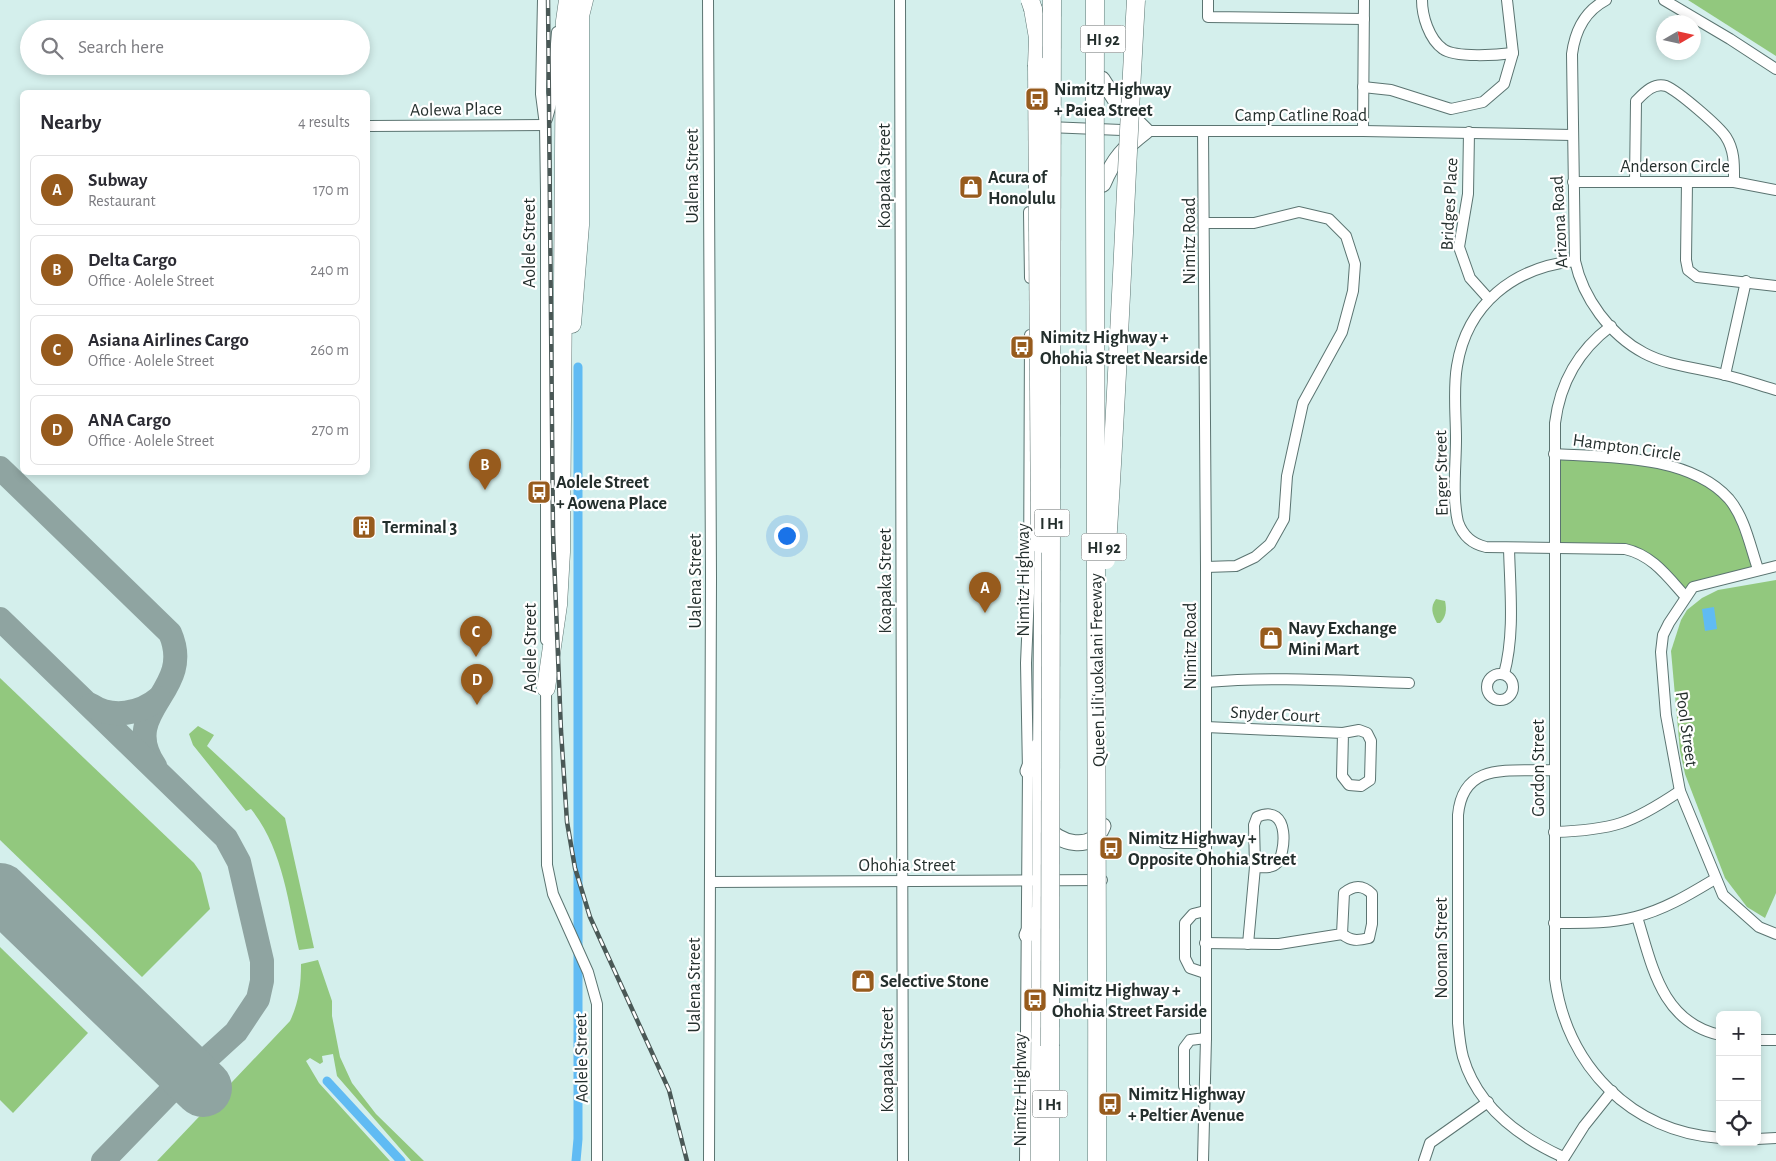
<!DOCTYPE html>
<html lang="en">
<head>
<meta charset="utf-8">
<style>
	:root { --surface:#fff; --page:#f2f2f3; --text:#2b2b33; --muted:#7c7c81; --line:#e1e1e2; --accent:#975b1d }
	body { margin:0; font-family:"Alegreya Sans",sans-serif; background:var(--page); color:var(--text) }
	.controls { position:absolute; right:15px; bottom:15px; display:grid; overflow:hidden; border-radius:8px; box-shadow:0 2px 8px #0003 }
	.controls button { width:45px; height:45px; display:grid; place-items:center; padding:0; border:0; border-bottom:1px solid var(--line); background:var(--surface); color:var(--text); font:25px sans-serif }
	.compass { position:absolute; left:1656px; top:15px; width:45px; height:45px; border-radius:50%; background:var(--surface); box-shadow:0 2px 8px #0003; rotate:81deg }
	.you { position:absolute; left:786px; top:535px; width:18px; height:18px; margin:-12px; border:4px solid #fff; border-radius:50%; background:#1a73e8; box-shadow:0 0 0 8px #1a73e833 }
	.badge { display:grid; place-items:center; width:32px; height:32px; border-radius:50%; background:var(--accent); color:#fff; font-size:16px; font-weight:700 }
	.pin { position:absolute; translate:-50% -41px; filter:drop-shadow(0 1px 2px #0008) }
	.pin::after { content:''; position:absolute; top:26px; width:18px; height:15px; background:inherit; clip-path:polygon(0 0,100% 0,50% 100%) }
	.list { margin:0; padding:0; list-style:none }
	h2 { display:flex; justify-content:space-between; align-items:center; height:65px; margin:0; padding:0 20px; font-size:21px }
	h2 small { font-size:16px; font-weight:400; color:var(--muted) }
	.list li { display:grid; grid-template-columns:32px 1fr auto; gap:15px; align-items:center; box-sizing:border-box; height:70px; margin:0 10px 10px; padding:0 10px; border:1px solid var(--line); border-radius:8px }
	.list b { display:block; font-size:19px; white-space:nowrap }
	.list p { margin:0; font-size:16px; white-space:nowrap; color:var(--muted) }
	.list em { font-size:16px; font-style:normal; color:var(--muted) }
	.icon { flex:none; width:28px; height:28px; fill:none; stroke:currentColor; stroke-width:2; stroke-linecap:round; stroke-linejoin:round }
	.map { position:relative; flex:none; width:1776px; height:1161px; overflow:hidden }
	.search { position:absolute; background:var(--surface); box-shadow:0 2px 8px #0003; left:20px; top:20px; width:350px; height:55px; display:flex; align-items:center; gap:12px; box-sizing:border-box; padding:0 18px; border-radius:28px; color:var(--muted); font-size:19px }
	.panel { position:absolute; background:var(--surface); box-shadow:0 2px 8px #0003; left:20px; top:90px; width:350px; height:385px; border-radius:8px }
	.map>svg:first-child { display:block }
	.green { fill:#92c87e }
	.water { fill:#60bbf3 }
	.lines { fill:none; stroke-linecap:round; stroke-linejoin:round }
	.canal { stroke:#60bbf3; stroke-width:9 }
	.taxiway { stroke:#8fa4a1; stroke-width:24 }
	.runway { stroke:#8fa4a1; stroke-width:58 }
	.minor-casing { stroke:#5b7471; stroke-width:12 }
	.primary-casing { stroke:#5b7471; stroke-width:17 }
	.motorway-casing { stroke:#5b7471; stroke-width:19 }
	.minor { stroke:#fff; stroke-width:10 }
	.primary { stroke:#fff; stroke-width:15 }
	.motorway { stroke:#fff; stroke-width:18 }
	.rail-casing { stroke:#4a5856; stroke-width:4.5 }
	.rail { stroke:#fff; stroke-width:2.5; stroke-dasharray:8; stroke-linecap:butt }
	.motorway-bridge-casing { stroke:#5b7471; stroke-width:19; stroke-linecap:butt }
	.motorway-bridge { stroke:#fff; stroke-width:18 }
	.labels { text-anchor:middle; stroke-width:4.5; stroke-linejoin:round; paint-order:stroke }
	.shield { fill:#fff; stroke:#666d6c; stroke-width:1 }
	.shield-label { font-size:16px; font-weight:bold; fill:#242f2d }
	.poi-label { font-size:18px; font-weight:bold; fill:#242f2d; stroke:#fff; text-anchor:start }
	.street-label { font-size:18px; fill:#242f2d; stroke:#fff }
</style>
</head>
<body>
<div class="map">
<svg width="1776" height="1161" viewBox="0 0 1776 1161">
	<rect width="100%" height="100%" fill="#d4efec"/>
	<!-- green -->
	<g class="green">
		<polygon points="1688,0 1776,0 1776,56"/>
		<polygon points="1554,454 1614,458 1693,473 1729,499 1758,569 1711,581 1685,596 1643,554 1553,549"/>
		<polygon points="1776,580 1776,893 1765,918 1747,907 1725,878 1685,774 1680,751 1671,651 1681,620 1687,610 1702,598 1718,590"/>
		<path d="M1436 599 1445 601C1447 610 1446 617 1440 623H1437C1432 614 1430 607 1436 599Z"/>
		<polygon points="0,678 194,863 201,873 210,909 142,977 0,840"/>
		<path d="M198 726 214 735 207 746 285 818 314 948 299 950C288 902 283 849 251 809L246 811 193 745 189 734Z"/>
		<polygon points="0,947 88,1033 13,1113 0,1100"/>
		<path d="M318 960 332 1001V1016L340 1057 352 1083 376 1114 424 1161H411L337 1076 333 1054 322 1056 323 1062 320 1064 310 1058 306 1061 319 1083 390 1161H157L290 1021C299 1002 301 985 301 964Z"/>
	</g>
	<!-- water -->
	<polygon class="water" points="1714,607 1717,629 1705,631 1702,609"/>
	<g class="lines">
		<!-- canal -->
		<g class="canal">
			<polyline points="327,1081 401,1161"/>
			<polyline points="576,1161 578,1139 578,367"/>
		</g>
		<!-- taxiway -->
		<g class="taxiway">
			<path d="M0 468 170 633C196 692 117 710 155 766"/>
			<polyline points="0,619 226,838 239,862 262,961 262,981 258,999 236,1032 167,1095 103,1161"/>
			<path d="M91 705C112 719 140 714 159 698"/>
		</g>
		<!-- runway -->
		<polyline class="runway" points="0,892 203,1088"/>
		<!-- minor casing -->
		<g class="minor-casing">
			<g id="minor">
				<polyline points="543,0 541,94 545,125 546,192 546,640"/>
				<polyline points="708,0 711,577 709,1161"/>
				<polyline points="900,0 903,1161"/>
				<polyline points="1208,0 1208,17 1364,19"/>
				<path d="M1422 0C1422 16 1429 39 1443 49 1455 58 1498 55 1513 53"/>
				<path d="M1606 0C1585 11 1575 31 1572 54L1575 261C1583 298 1610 335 1644 353 1668 366 1699 368 1725 375 1742 379 1759 385 1776 390"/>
				<polyline points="1664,0 1730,39 1776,69"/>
				<polyline points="1363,87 1391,90 1451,109 1483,102 1504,84 1513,53 1507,0"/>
				<polyline points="547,119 551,104 557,32"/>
				<polyline points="368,126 545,125"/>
				<polyline points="1048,127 1146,131 1363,131 1572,135"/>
				<polyline points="1203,131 1206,567 1206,1038 1203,1161"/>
				<polyline points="1363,131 1364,0"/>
				<polyline points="1469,132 1468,194 1459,247 1470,278 1488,298"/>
				<polyline points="1573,182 1734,182 1776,190"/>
				<path d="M1635 182 1636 101C1644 93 1654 82 1666 86 1678 91 1719 126 1726 137 1735 151 1734 166 1734 182"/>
				<polyline points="1687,182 1686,260 1688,270 1697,277 1776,286"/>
				<polyline points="1029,212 1030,278"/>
				<polyline points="1205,223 1254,223 1299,212 1329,219 1346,236 1355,264 1353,291 1342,332 1303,403 1287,476 1284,519 1270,544 1255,557 1236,566 1206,567"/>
				<path d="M1575 261C1514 267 1467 304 1457 366 1453 389 1456 415 1456 439 1456 466 1452 496 1458 522 1463 536 1472 544 1486 547L1625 549C1652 555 1667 576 1685 596"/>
				<path d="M1611 326C1579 350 1560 383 1555 423V979C1567 1066 1631 1132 1720 1138"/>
				<polyline points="1725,375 1746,281"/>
				<path d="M1554 454C1609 457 1690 455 1729 499 1745 518 1750 546 1758 569"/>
				<polyline points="1776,566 1693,587 1669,623 1663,635 1661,652 1666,715 1680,791 1723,895 1759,927 1776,934"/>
				<circle cx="1500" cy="687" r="13"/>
				<path d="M1504 674C1515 634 1510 589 1509 548"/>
				<path d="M1206 682C1274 676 1342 681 1409 683"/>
				<polyline points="546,684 547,865 553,894 588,972 597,1004 597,1161"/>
				<polyline points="1206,727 1343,733 1359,730 1367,733 1371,741 1370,780 1361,786 1349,785 1342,776 1343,733"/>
				<path d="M1554 770C1511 772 1463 760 1458 815V1023C1459 1034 1460 1046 1463 1057 1477 1106 1519 1137 1563 1157"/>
				<path d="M1554 832C1613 830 1631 824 1680 791"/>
				<polyline points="1164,843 1204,843"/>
				<polyline points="710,882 1102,880"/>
				<polyline points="1205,911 1193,914 1185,923 1185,958 1190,968 1205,973"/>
				<path d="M1637 917C1652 965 1661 1022 1720 1035"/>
				<path d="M1554 923C1581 923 1609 924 1635 917 1664 910 1690 894 1715 879"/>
				<path d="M1205 943 1279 944 1342 934 1344 893C1354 885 1363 885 1372 894V924L1369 938C1357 941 1351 941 1342 934"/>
				<path d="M1248 944 1255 867 1254 825 1257 817C1292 802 1285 856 1277 863 1271 869 1262 867 1255 867"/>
				<polyline points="1757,1040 1776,1040"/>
				<polyline points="1204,1097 1190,1094 1184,1086 1184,1048 1190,1040 1206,1038"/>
				<polyline points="1757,1139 1776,1138"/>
				<polyline points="1025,1161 1028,771 1026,663 1029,593 1030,335"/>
				<polyline points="1424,1161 1430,1143 1488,1102"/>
				<polyline points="1562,1161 1584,1126 1612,1091"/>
			</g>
		</g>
		<!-- primary casing -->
		<g class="primary-casing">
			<g id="primary">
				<path d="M1102 79 1116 101 1146 131C1124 148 1114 158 1103 184"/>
				<polyline points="1028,771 1038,746"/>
				<path d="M1045 824C1057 845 1093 852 1103 826"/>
				<polyline points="1027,935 1037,913"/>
				<polyline points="1038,1161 1042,531"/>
			</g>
		</g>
		<!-- motorway casing -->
		<g class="motorway-casing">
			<g id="motorway">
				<polyline points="1033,9 1038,38 1037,65"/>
				<polyline points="572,324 580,225 580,16 584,0"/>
				<polyline points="546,688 558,605 561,552 565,21 568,0"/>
				<polyline points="1050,1161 1050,1046"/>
			</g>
		</g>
		<!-- minor -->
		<use href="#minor" class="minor"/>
		<!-- primary -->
		<use href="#primary" class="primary"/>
		<!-- motorway -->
		<use href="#motorway" class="motorway"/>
		<!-- rail casing -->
		<g class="rail-casing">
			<polyline id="rail" points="548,0 553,532 561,731 567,822 575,868 590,917 669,1090 687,1161"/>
		</g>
		<!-- rail -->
		<use href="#rail" class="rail"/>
		<!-- motorway-bridge casing -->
		<g class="motorway-bridge-casing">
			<g id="motorway-bridge">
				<polyline points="1030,0 1033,9"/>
				<path d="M1095 0C1094 387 1098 774 1097 1161"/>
				<polyline points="1037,65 1040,544"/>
				<path d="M1106 560C1119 373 1125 187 1136 0"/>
				<polyline points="1050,1046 1052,0"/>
			</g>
		</g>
		<!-- motorway-bridge -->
		<use href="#motorway-bridge" class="motorway-bridge"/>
	</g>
	<!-- icons -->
	<defs>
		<g id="bus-square" transform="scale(1.25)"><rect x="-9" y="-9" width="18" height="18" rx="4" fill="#975b1d" stroke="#fff"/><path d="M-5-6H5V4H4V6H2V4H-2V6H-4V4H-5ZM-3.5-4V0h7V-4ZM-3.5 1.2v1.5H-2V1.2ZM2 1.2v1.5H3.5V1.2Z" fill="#fff"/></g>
		<g id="shop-square" transform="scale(1.25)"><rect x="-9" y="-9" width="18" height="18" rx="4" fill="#975b1d" stroke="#fff"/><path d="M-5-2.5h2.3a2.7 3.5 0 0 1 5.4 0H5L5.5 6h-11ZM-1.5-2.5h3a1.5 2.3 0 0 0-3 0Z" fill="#fff"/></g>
		<g id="building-square" transform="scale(1.25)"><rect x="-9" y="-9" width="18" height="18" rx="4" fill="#975b1d" stroke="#fff"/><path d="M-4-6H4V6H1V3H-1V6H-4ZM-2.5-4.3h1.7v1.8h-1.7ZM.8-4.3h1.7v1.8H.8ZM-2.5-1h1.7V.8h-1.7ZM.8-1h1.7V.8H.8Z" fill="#fff"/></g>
	</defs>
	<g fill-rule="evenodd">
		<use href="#bus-square" x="1037" y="99"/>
		<use href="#shop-square" x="971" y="187"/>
		<use href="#bus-square" x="1022" y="347"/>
		<use href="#bus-square" x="539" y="492"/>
		<use href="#building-square" x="364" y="527"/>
		<use href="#shop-square" x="1271" y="638"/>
		<use href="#bus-square" x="1111" y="848"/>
		<use href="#shop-square" x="863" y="981"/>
		<use href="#bus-square" x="1035" y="1000"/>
		<use href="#bus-square" x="1110" y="1104"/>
	</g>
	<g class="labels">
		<!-- shield labels -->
		<g class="shield">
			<rect x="1080.5" y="25.5" width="45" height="27" rx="4"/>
			<rect x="1034.5" y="509.5" width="35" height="27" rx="4"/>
			<rect x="1081.5" y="533.5" width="45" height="27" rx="4"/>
			<rect x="1032.5" y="1090.5" width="35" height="27" rx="4"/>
		</g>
		<g class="shield-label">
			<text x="1103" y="45">HI 92</text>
			<text x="1052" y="529">I H1</text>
			<text x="1104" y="553">HI 92</text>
			<text x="1050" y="1110">I H1</text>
		</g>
		<!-- poi labels -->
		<g class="poi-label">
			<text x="1054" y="95">Nimitz Highway<tspan x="1054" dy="21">+ Paiea Street</tspan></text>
			<text x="988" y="183">Acura of<tspan x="988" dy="21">Honolulu</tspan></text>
			<text x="1040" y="343">Nimitz Highway +<tspan x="1040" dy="21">Ohohia Street Nearside</tspan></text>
			<text x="556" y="488">Aolele Street<tspan x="556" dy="21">+ Aowena Place</tspan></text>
			<text x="382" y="533">Terminal 3</text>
			<text x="1288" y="634">Navy Exchange<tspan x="1288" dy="21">Mini Mart</tspan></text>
			<text x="1128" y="844">Nimitz Highway +<tspan x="1128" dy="21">Opposite Ohohia Street</tspan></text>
			<text x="880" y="987">Selective Stone</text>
			<text x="1052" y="996">Nimitz Highway +<tspan x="1052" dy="21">Ohohia Street Farside</tspan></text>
			<text x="1128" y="1100">Nimitz Highway<tspan x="1128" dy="21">+ Peltier Avenue</tspan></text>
		</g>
		<!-- street labels -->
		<g class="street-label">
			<text transform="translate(456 109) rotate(-1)" y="6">Aolewa Place</text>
			<text x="1301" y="121">Camp Catline Road</text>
			<text x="1675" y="172">Anderson Circle</text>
			<text transform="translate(692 176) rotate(-90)" y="6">Ualena Street</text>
			<text transform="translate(884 176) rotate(-90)" y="6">Koapaka Street</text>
			<text transform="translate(1449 204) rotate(-87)" y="6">Bridges Place</text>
			<text transform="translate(1559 222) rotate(-93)" y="6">Arizona Road</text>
			<text transform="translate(1189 241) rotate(-90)" y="6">Nimitz Road</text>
			<text transform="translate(529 243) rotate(-90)" y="6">Aolele Street</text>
			<text transform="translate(1627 447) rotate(8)" y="6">Hampton Circle</text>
			<text transform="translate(1441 473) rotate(-91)" y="6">Enger Street</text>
			<text transform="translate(1023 580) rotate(-90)" y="6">Nimitz Highway</text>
			<text transform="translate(695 581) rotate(-90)" y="6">Ualena Street</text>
			<text transform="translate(885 581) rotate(-90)" y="6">Koapaka Street</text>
			<text transform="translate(1190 646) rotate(-90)" y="6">Nimitz Road</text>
			<text transform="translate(530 648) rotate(-90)" y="6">Aolele Street</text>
			<text transform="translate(1097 670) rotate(-91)" y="6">Queen Liliʻuokalani Freeway</text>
			<text transform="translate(1275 714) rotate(3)" y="6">Snyder Court</text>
			<text transform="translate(1687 729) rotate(82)" y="6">Pool Street</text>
			<text transform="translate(1538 768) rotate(-90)" y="6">Gordon Street</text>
			<text x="907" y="871">Ohohia Street</text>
			<text transform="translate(1441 948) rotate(-90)" y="6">Noonan Street</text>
			<text transform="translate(694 985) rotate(-90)" y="6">Ualena Street</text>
			<text transform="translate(581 1058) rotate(-91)" y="6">Aolele Street</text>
			<text transform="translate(887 1060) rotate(-90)" y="6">Koapaka Street</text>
			<text transform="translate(1020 1090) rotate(-90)" y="6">Nimitz Highway</text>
		</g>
	</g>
</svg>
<div class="controls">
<button>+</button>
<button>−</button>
<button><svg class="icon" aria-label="locate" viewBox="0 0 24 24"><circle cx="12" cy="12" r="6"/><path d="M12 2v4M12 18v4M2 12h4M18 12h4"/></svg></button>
</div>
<svg class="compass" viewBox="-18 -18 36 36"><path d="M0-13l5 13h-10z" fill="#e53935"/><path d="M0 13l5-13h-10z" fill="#7c7c81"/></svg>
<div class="you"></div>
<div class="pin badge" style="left:985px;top:613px">A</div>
<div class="pin badge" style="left:485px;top:490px">B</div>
<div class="pin badge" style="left:476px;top:657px">C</div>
<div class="pin badge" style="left:477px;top:705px">D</div>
<div class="search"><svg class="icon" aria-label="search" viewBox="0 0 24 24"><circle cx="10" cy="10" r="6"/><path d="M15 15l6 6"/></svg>Search here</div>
<section class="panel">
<h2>Nearby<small>4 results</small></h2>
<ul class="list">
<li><span class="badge">A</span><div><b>Subway</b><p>Restaurant</p></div><em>170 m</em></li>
<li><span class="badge">B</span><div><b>Delta Cargo</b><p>Office · Aolele Street</p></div><em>240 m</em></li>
<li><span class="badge">C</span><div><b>Asiana Airlines Cargo</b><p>Office · Aolele Street</p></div><em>260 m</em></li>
<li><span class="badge">D</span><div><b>ANA Cargo</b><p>Office · Aolele Street</p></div><em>270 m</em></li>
</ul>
</section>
</div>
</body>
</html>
